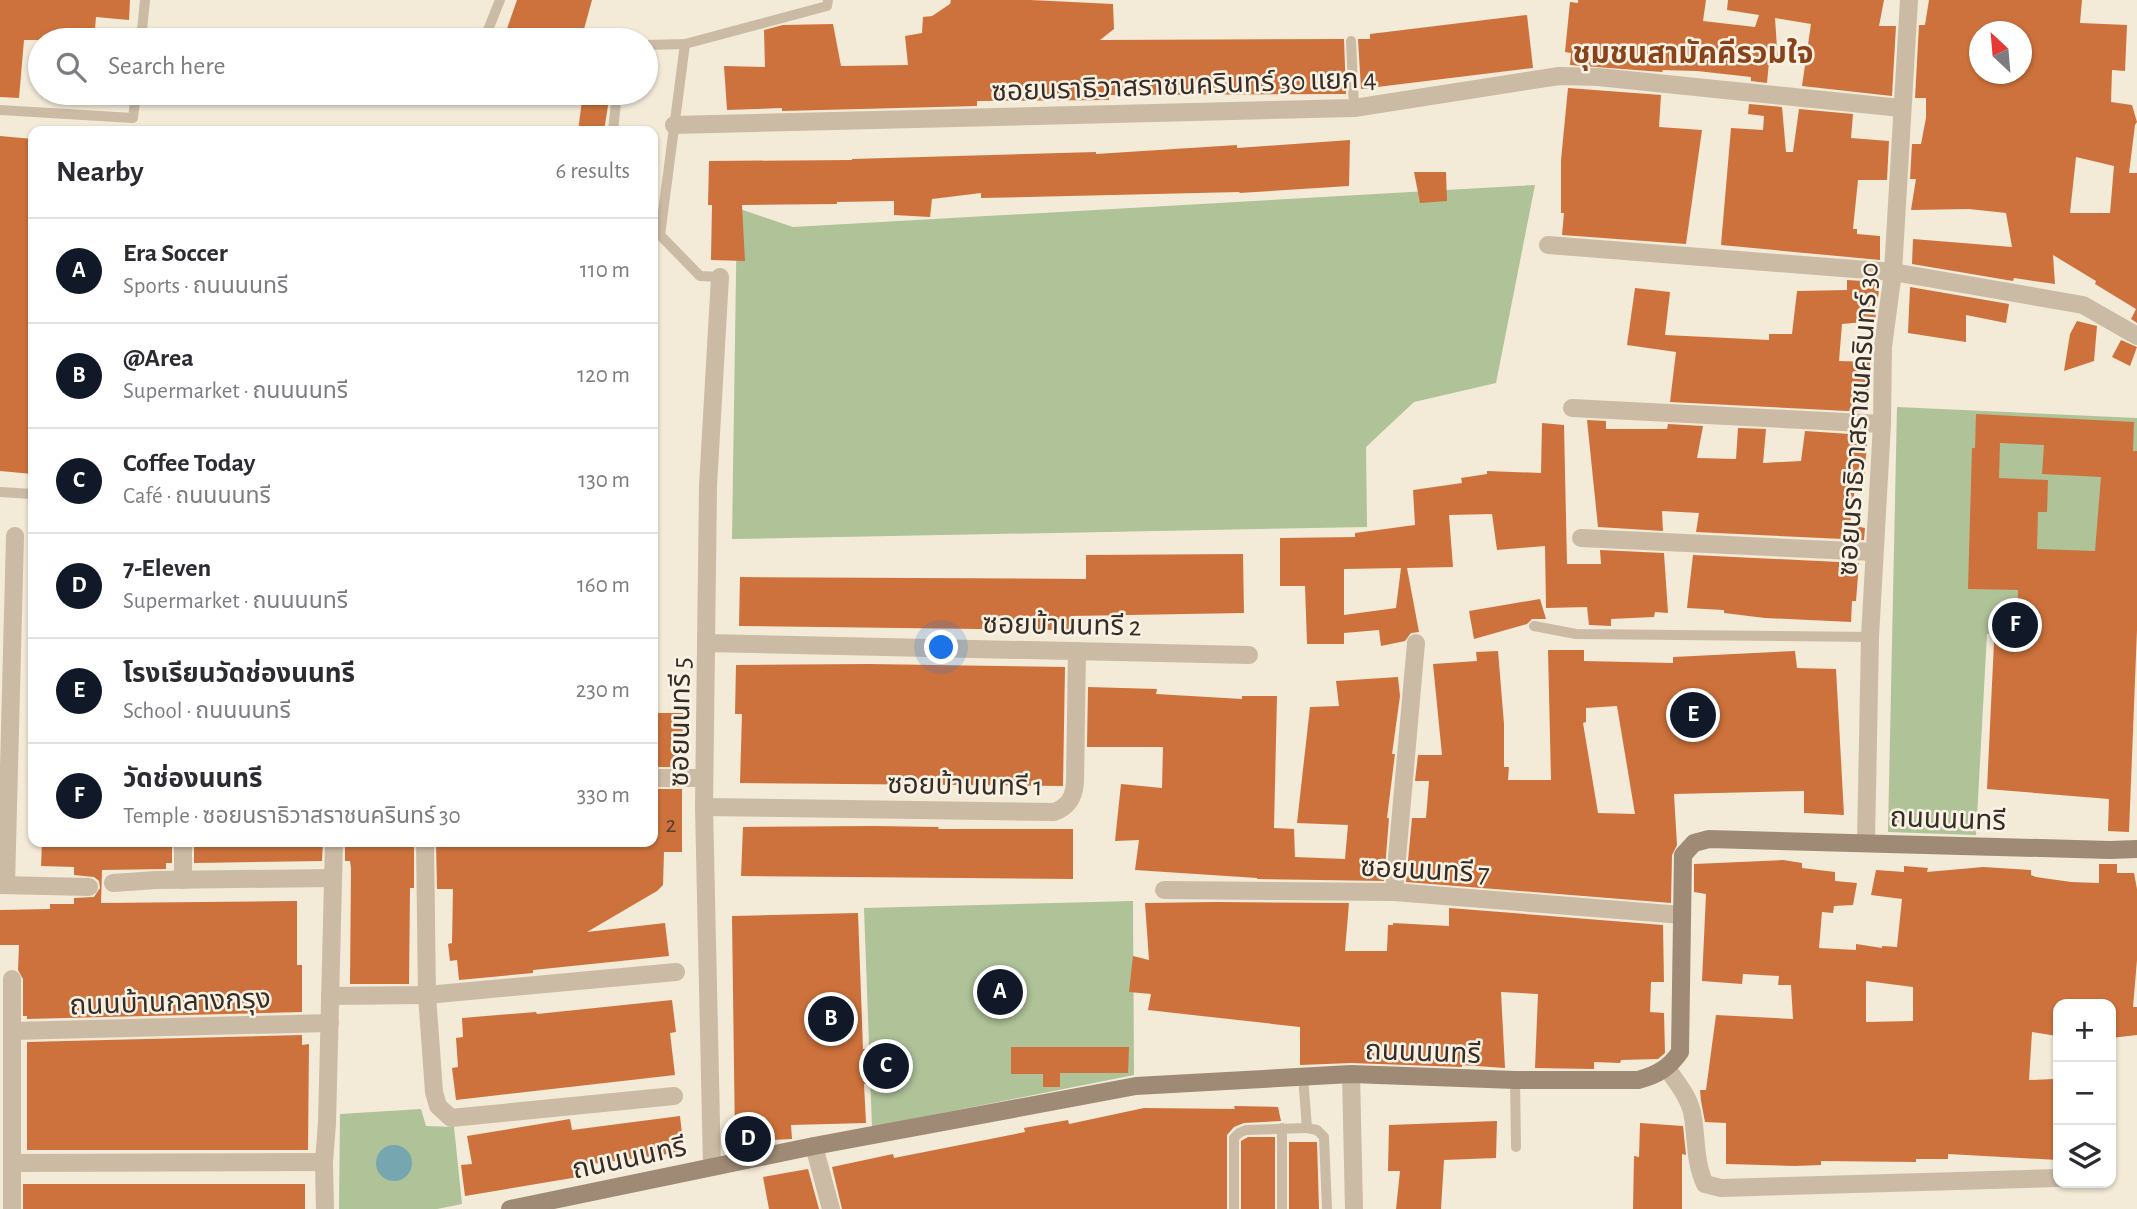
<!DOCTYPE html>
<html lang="en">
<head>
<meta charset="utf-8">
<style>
	:root { --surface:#fff; --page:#f7f7f7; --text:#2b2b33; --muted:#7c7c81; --line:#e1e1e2; --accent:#111827 }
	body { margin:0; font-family:"Alegreya Sans","Noto Sans Thai",sans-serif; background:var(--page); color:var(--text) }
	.controls { position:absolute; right:21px; bottom:21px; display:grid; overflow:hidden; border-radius:14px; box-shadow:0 2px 5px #0004 }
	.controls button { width:63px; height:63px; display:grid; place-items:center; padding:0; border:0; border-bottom:2px solid var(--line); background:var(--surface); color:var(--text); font:35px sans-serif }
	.compass { position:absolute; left:1969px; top:21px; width:63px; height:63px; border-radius:50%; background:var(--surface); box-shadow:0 2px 5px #0004; rotate:334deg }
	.you { position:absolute; left:942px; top:648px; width:24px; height:24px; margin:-18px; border:5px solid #fff; border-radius:50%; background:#1a73e8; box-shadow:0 0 0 10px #1a73e833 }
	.badge { display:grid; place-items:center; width:46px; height:46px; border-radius:50%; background:var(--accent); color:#fff; font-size:23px; font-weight:700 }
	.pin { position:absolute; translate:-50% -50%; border:4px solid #fff; box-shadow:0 2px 7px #0006 }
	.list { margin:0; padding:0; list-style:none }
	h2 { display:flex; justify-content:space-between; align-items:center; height:91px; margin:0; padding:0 28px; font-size:30px }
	h2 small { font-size:23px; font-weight:400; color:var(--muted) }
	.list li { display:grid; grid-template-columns:46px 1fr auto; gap:21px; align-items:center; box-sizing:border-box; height:105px; padding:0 28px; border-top:2px solid var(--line) }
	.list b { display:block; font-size:26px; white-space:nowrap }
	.list p { margin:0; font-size:23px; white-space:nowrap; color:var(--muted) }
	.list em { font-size:23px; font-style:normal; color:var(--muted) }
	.icon { flex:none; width:38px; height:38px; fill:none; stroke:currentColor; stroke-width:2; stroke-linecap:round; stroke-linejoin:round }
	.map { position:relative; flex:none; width:2137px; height:1209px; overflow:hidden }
	.search { position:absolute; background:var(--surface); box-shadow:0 2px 5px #0004; left:28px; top:28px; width:630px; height:77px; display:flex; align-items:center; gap:18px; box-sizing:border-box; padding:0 24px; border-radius:38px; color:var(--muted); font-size:26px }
	.panel { position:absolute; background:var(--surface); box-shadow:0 2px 5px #0004; left:28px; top:126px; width:630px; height:721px; border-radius:14px }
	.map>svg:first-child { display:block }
	.green { fill:#afc298 }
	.water { fill:#76a7b1 }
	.building { fill:#cd723c; fill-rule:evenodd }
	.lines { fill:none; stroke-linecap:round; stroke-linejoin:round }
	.lane { stroke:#cbbba4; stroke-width:10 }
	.street { stroke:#cbbba4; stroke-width:18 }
	.secondary { stroke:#9f8a75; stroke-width:18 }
	.labels { text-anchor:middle; stroke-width:5; stroke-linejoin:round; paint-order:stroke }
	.number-label { font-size:24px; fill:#5c3e2c }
	.street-label { font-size:28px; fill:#362d26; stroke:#faf3e5 }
	.neighbourhood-label { font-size:30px; font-weight:bold; fill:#89431b; stroke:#faf3e5 }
</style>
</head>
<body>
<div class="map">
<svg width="2137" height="1209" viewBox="0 0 2137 1209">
	<rect width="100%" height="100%" fill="#f3ead8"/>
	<!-- green -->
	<g class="green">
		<polygon points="1535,185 1496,383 1414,402 1366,447 1367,527 732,539 737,208 793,227"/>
		<polygon points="1897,407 2137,418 2137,564 2117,636 1987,634 1976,835 1888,832"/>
		<polygon points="1133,901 1134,1075 872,1127 864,908"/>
		<polygon points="421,1109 426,1126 454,1127 462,1204 437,1209 339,1209 340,1114"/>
	</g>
	<!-- water -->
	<circle class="water" cx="394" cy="1163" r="18"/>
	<!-- building -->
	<g class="building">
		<polygon points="0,0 130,0 129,20 96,17 94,40 24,40 19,98 0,97"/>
		<polygon points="517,0 592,0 581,40 503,40"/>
		<polygon points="951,0 1030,0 1113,4 1114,29 1100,40 1344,39 1346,94 1109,95 1109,100 977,101 977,106 782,111 782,108 727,110 724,66 765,67 764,30 783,25 833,24 841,66 908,65 905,36 922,33 923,17 932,16 950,4"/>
		<polygon points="1578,0 1706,0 1703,21 1755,27 1759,15 1727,10 1728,0 1884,0 1879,26 1896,26 1892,96 1802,86 1811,24 1775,18 1778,63 1769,62 1767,83 1751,81 1751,77 1697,71 1663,70 1662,72 1570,65 1571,53 1565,52 1570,2 1578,3"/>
		<path d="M1929 0H2082L2080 23 2127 25 2125 71 2112 70 2111 102 2132 105 2137 122 2135 125 2129 173H2137V323L2131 319 2136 309 2095 284 2096 281 2053 255 2055 284 2014 278 2013 281 1912 264 1913 239 2012 247 2006 213 1969 209 1911 210 1916 179H1910L1912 144H1921L1926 118V98H1915L1919 25H1925ZM1979 32H2021V74H1979ZM2076 157 2114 166 2110 213H2070Z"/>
		<polygon points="1527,15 1533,68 1361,89 1358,39 1370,39 1370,34"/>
		<polygon points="1568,88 1661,95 1659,127 1702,130 1686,244 1562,235 1564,213 1561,213 1561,160"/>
		<polygon points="583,93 610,93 604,131 578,131"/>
		<polygon points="1749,104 1782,107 1786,152 1793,152 1799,109 1853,114 1851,138 1889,141 1887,180 1858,180 1853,229 1857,229 1857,234 1880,236 1880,260 1721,245 1731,128 1763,130 1764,116 1748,114"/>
		<polygon points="0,136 33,139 33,474 0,471"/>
		<polygon points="1350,140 1349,186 1239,193 1240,192 981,198 981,193 932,199 930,217 894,215 894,201 837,202 837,204 742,205 745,261 711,260 712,205 708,205 709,161 852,160 852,159 1096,152 1096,154 1237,145 1237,148"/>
		<polygon points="1414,172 1446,172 1447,201 1420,203"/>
		<polygon points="1847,280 1880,282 1875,321 1842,324 1839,361 1870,362 1867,412 1670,402 1676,352 1627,345 1635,288 1670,292 1665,335 1769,340 1769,334 1792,334 1797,291 1847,290"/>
		<polygon points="1910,287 2009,304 2006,323 1966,315 1966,342 1908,333"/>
		<polygon points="2077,321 2097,326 2094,361 2064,371 2070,334"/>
		<polygon points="2121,340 2137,347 2130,366 2112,357"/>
		<path d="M1976 414 2134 422 2133 451H2137V630L2129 832 2108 831 2109 799 1987 789 1994 642H2017L2018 590 1968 589 1972 448H1975ZM2000 443 2044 445 2042 474 2101 477 2095 551 2037 549 2038 512H2047L2048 480 1999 478Z"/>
		<polygon points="1587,420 1606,421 1606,429 1667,429 1668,424 1703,426 1697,458 1736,459 1738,428 1766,429 1763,463 1801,461 1805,431 1865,435 1865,444 1867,444 1863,489 1855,488 1850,525 1865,528 1864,540 1696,532 1699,513 1662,511 1663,531 1598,527"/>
		<path d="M1542 423 1564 425 1567 564H1601L1600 550 1664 553 1668 613 1655 612 1654 617 1611 619V626L1589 625 1587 607 1546 608 1545 546 1497 550 1492 514 1449 515 1453 567 1407 568 1419 632 1411 633 1405 641 1381 646 1379 630 1344 633V644H1307L1305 586H1280V538L1355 537V533L1415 525 1413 490 1462 483 1461 478 1487 474V471L1541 473ZM1401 568 1396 608 1344 615V569Z"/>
		<polygon points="1243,554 1244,613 1071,616 1071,629 1055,630 739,626 740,577 1086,579 1086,555"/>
		<polygon points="1693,555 1859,563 1856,601 1852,601 1851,622 1765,618 1724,613 1724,610 1687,608"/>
		<polygon points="1540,599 1546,619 1532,619 1527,624 1474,639 1469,611"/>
		<path d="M1548 650H1584V661L1673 663V657L1795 651 1797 668 1836 669 1844 815 1804 813V791L1674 794 1677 845 1672 855 1671 903 1406 882 1412 818H1426L1429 781H1415L1418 755H1442L1433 664 1477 661 1476 652 1498 651 1504 724V767H1509L1508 780H1551ZM1617 706 1635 814 1598 813 1583 723 1586 722V708Z"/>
		<polygon points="868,664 1065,667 1063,786 740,783 742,714 735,714 736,665"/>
		<polygon points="1398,677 1400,696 1392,754 1395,754 1387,818 1389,818 1384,881 1257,879 1257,878 1135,870 1139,840 1115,841 1121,784 1162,788 1163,747 1087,747 1088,687 1157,689 1156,694 1242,699 1242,696 1277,696 1274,828 1294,829 1295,857 1345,859 1348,825 1297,823 1310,707 1339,706 1336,681"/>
		<polygon points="653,713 683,713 682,767 653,767"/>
		<polygon points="653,789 682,789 682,852 664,852 663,885 657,891 587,932 665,923 669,956 533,970 533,973 459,980 457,960 450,961 448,944 452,943 453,889 437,889 436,842 498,844 498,842 653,842"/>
		<polygon points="874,826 939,827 938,829 1073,829 1073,879 741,876 743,827"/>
		<polygon points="42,842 172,842 172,863 166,863 166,869 102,870 101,903 297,901 297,965 302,965 302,1012 27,1019 27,1016 23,1016 23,979 18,970 19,945 0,945 0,910 50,909 50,904 74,904 74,898 94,897 100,888 99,881 94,877 74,875 74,867 41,866"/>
		<polygon points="194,842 323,842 322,861 194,863"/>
		<polygon points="345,842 414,842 414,888 410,888 409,984 350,984 351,868 350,861 345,861"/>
		<path d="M1783 860 1802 863V868L1835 872V881L1857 883 1853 905 1834 906 1833 913 1822 912 1819 948 1856 950V944L1882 948V946L1897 947 1902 899 1871 895 1876 870 1904 872V866L1928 868 1927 872 1983 867 2031 870V875L2036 877 2071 882 2099 883V864H2117V873H2134L2137 889V960L2133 1007H2137V1035L2111 1038V1002L2059 1001 2057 1036 2032 1032 2029 1080 2054 1079 2055 1128H2058V1160L1948 1154V1159H1916V1162L1821 1161V1165L1795 1166 1726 1164V1123L1705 1122 1701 1101 1700 1090H1706L1716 1015 1793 1019 1791 985H1778L1779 976 1743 974 1742 984 1702 981 1706 894 1694 892V864ZM1866 981 1913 987V1021L1866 1022Z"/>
		<polygon points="1216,902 1349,903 1345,951 1387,951 1388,925 1393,925 1393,923 1449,926 1449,908 1663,925 1664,982 1651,982 1650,1012 1664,1013 1665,1053 1658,1059 1621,1060 1620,1063 1594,1062 1594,1069 1535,1068 1538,994 1501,992 1505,1068 1462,1065 1462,1067 1351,1063 1300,1065 1300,1027 1148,1010 1151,994 1129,992 1133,956 1149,960 1145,903"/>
		<polygon points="858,913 863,1049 898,1048 898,1083 864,1084 866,1123 791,1125 792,1139 735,1142 732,916"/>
		<polygon points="672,1000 676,1032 670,1033 675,1075 456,1100 452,1068 458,1067 456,1038 463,1037 462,1018 536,1012 537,1014"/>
		<polygon points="302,1035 302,1045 309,1044 308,1150 27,1150 27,1042"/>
		<polygon points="1011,1047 1129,1047 1128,1073 1060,1073 1060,1087 1043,1087 1043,1074 1011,1074"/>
		<polygon points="1234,1106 1278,1107 1281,1121 1244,1123 1234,1127 1227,1135 1227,1209 842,1209 832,1167 893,1154 894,1158 1025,1132 1024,1128 1068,1120 1069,1124 1144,1108 1235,1109"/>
		<polygon points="680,1116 684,1152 576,1166 578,1177 465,1196 461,1165 472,1164 467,1136 570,1119 572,1130"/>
		<polygon points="1497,1121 1496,1158 1444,1160 1441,1209 1396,1209 1400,1171 1388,1171 1389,1125"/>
		<polygon points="1640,1123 1683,1126 1686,1155 1682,1154 1682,1209 1633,1209 1634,1156 1639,1157"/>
		<polygon points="1248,1137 1275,1137 1275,1209 1241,1209 1241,1141"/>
		<polygon points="1289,1142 1317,1142 1319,1209 1289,1209"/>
		<polygon points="808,1169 819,1209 769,1209 763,1177"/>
		<rect x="23" y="1184" width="282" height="25"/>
	</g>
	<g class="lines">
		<!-- lane -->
		<g class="lane">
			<polyline points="141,40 145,0"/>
			<polyline points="484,40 500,0"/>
			<polyline points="1351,41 1354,108"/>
			<polyline points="685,44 660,235 700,276 720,277"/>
			<polyline points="646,45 685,44 827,6 828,0"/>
			<polyline points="0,110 133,118 136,93"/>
			<polyline points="613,131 617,93"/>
			<polyline points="0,492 33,494"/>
			<polyline points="1534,626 1576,634 1870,637"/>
			<polyline points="1515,1080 1516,1147"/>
			<polyline points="1307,1128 1317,1130 1324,1137 1327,1209"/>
			<polyline points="1234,1209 1234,1138 1239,1133 1246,1130 1307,1128 1303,1076"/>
			<polyline points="1282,1209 1282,1128"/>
		</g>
		<!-- street -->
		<g class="street">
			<polyline points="674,125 1354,108 1559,76 1598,77 1901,108"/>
			<polyline points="1548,245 1893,272 2083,305 2137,336"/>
			<polyline points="1572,408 1882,424"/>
			<polyline points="1581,538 1874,552"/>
			<polyline points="706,643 1249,655"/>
			<polyline points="653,778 704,778"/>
			<path d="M704 807 1054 812C1069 807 1074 797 1075 782L1077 651"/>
			<polyline points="183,842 183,880"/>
			<polyline points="425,842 427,995 434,1092 438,1106 451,1118 674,1096"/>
			<polyline points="1866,842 1870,637 1882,424 1883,347 1893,272 1909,0"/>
			<polyline points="113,883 156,880 333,878"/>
			<polyline points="0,885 89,887"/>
			<polyline points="6,885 15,536"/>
			<polyline points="1164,890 1394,892 1682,915"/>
			<polyline points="1394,892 1416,643"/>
			<polyline points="12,979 12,1209"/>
			<polyline points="330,996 427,995 676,972"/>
			<polyline points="12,1031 330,1023"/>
			<path d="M1667 1068C1676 1082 1688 1095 1692 1112 1697 1136 1694 1161 1705 1184L1721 1188 2058 1178"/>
			<polyline points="1351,1074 1354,1209"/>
			<polyline points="814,1146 831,1209"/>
			<polyline points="12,1163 324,1162"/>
			<polyline points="712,1167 704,807 708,486 720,277"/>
			<polyline points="325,1209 324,1162 327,1123 334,842"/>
		</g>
		<!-- secondary -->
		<path class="secondary" d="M510 1209 814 1146 1136 1086 1351 1074 1515 1080H1638C1657 1075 1669 1068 1680 1052L1683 855 1694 843 1709 839 2110 850 2137 849"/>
	</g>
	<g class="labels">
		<!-- number labels -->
		<g class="number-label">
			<text x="671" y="832">2</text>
		</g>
		<!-- street labels -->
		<g class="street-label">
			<text transform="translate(1184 84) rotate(-2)" y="10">ซอยนราธิวาสราชนครินทร์ 30 แยก 4</text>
			<text transform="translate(1857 419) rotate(-86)" y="10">ซอยนราธิวาสราชนครินทร์ 30</text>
			<text transform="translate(1062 624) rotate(1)" y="10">ซอยบ้านนทรี 2</text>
			<text transform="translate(679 722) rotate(-89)" y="10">ซอยนนทรี 5</text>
			<text transform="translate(965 784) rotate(1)" y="10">ซอยบ้านนทรี 1</text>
			<text transform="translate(1948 818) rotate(2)" y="10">ถนนนนทรี</text>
			<text transform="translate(1425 869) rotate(3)" y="10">ซอยนนทรี 7</text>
			<text transform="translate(170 1001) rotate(-2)" y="10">ถนนบ้านกลางกรุง</text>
			<text transform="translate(1423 1051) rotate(2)" y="10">ถนนนนทรี</text>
			<text transform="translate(629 1157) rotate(-12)" y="10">ถนนนนทรี</text>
		</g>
		<!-- neighbourhood labels -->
		<g class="neighbourhood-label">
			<text x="1693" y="63">ชุมชนสามัคคีรวมใจ</text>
		</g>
	</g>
</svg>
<div class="controls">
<button>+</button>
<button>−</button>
<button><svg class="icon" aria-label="layers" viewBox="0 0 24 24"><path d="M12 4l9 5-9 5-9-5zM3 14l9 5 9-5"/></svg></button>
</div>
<svg class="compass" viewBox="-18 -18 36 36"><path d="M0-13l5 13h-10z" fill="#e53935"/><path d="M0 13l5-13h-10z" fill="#7c7c81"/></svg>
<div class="you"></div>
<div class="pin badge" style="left:1000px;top:992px">A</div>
<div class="pin badge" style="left:831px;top:1019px">B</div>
<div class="pin badge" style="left:886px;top:1066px">C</div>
<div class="pin badge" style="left:748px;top:1139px">D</div>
<div class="pin badge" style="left:1693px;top:715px">E</div>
<div class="pin badge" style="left:2015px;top:625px">F</div>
<div class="search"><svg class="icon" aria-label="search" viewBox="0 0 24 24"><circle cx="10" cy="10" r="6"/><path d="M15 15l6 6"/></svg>Search here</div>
<section class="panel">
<h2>Nearby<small>6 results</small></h2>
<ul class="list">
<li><span class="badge">A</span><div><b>Era Soccer</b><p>Sports · ถนนนนทรี</p></div><em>110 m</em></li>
<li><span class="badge">B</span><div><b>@Area</b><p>Supermarket · ถนนนนทรี</p></div><em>120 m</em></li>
<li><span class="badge">C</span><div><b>Coffee Today</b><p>Café · ถนนนนทรี</p></div><em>130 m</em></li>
<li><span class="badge">D</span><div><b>7-Eleven</b><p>Supermarket · ถนนนนทรี</p></div><em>160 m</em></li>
<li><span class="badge">E</span><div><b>โรงเรียนวัดช่องนนทรี</b><p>School · ถนนนนทรี</p></div><em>230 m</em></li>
<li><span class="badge">F</span><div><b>วัดช่องนนทรี</b><p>Temple · ซอยนราธิวาสราชนครินทร์ 30</p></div><em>330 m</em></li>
</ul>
</section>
</div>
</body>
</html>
